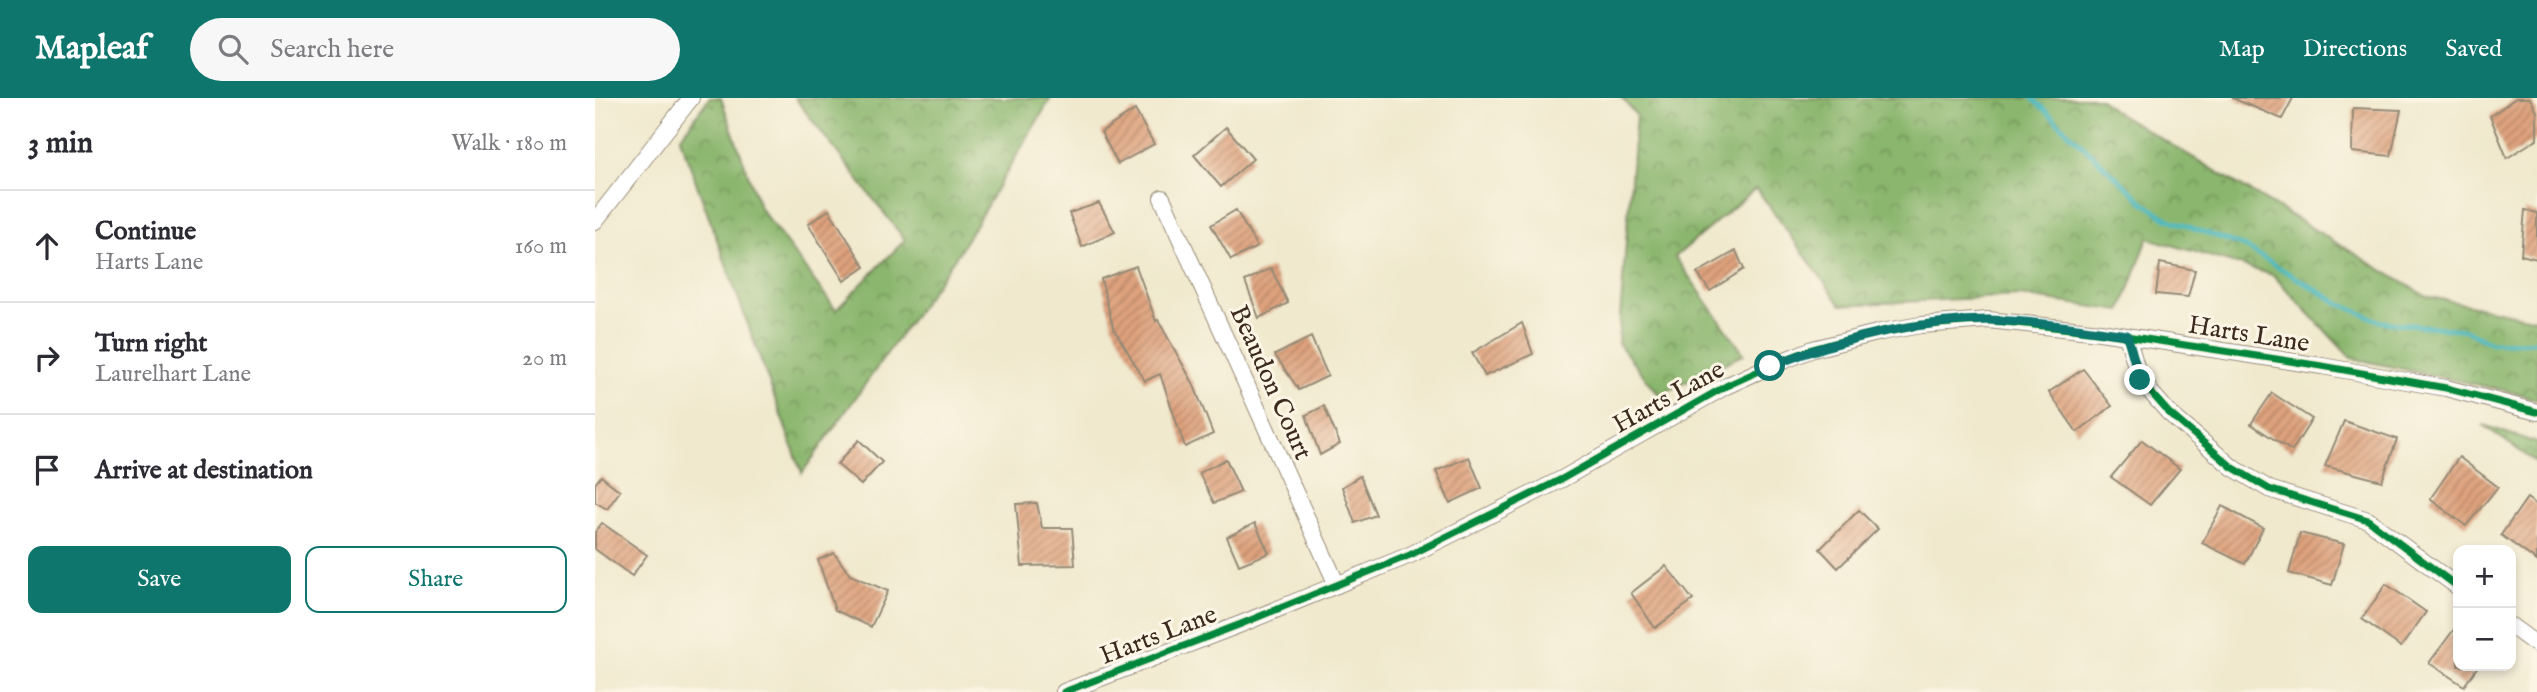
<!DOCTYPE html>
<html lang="en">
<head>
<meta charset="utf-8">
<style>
	:root { --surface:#fff; --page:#f7f7f7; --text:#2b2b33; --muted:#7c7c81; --line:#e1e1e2; --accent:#0f766e }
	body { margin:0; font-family:"IM FELL English",serif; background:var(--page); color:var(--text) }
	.controls { position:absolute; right:21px; bottom:21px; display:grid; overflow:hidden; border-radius:14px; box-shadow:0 4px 10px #0003 }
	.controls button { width:63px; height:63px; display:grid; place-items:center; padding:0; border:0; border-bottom:2px solid var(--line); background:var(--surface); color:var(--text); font:35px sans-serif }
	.stop { position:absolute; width:21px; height:21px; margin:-16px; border:5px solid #0f766e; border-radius:50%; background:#fff }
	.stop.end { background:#0f766e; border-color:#fff; box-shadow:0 2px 7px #0008 }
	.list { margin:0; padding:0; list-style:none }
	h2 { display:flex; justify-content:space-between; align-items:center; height:91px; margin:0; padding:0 28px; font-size:30px }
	h2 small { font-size:23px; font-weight:400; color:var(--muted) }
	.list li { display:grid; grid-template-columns:46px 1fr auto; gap:21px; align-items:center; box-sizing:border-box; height:112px; padding:0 28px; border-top:2px solid var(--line) }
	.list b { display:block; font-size:26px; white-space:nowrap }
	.list p { margin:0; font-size:23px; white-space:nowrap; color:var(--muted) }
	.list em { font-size:23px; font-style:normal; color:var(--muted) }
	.actions { display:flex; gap:14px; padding:21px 28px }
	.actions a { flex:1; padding:16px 0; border:2px solid var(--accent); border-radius:14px; text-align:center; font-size:24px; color:var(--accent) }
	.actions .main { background:var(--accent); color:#fff }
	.icon { flex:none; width:38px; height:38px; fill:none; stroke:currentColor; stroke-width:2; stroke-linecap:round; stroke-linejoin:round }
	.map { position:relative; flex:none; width:1942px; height:594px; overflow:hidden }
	header { display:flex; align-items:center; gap:42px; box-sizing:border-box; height:98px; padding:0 35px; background:var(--accent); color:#fff }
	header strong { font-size:33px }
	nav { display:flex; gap:38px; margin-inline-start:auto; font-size:24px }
	.search { width:490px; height:63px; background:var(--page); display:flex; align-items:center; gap:18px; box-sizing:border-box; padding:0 24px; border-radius:38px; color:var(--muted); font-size:26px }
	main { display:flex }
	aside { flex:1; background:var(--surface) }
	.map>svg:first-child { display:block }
	.forest { fill:url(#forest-crowns); stroke:#627046; stroke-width:2 }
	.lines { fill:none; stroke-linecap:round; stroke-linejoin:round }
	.stream { stroke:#48b7bd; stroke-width:4.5 }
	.building { fill:url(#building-hatch) }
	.street-casing { stroke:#968a76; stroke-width:18 }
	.street { stroke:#fff; stroke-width:16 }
	.cycleway-casing { stroke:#fcf5e5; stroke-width:11 }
	.cycleway { stroke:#00873e; stroke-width:7 }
	.route { stroke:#0f766e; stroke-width:9 }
	.labels { text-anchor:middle; stroke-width:6; stroke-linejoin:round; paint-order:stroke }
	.street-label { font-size:26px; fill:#3b2a1e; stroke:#fcf5e5 }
</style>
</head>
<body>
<header>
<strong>Mapleaf</strong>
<div class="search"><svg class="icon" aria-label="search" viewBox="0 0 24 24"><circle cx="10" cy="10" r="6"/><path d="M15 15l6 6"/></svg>Search here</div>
<nav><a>Map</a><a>Directions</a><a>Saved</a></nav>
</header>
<main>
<aside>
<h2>3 min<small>Walk · 180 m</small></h2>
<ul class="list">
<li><svg class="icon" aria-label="ahead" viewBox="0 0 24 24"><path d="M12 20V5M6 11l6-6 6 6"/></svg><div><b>Continue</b><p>Harts Lane</p></div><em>160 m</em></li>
<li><svg class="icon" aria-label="right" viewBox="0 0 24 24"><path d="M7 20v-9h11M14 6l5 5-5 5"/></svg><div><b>Turn right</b><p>Laurelhart Lane</p></div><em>20 m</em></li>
<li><svg class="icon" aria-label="arrive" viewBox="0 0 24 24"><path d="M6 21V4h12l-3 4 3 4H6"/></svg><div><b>Arrive at destination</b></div></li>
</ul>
<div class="actions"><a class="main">Save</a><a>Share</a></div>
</aside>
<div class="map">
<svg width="1942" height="594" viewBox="0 0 1942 594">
	<defs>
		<pattern id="forest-crowns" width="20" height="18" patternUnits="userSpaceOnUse" patternTransform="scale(1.75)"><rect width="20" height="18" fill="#8ab66d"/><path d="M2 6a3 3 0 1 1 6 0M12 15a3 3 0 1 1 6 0" fill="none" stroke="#729459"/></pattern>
		<pattern id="building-hatch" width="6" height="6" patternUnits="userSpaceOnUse" patternTransform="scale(1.75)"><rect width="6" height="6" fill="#dea27d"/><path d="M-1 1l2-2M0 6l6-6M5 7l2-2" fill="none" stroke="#b58466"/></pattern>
	</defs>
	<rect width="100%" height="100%" fill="#fcf5e5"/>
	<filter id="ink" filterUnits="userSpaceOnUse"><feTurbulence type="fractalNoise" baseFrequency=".0143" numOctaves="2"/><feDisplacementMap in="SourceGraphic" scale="14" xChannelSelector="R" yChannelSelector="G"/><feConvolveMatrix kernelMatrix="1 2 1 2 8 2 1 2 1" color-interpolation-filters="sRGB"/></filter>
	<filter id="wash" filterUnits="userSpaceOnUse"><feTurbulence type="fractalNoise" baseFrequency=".00686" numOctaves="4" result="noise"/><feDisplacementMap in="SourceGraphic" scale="28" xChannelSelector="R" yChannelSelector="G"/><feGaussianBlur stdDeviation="1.57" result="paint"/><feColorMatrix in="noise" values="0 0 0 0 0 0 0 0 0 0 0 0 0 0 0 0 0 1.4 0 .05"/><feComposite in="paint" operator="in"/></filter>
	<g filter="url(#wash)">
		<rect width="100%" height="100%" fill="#f0e9ce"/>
		<!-- forest -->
		<g class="forest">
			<polygon points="114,0 126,0 165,110 241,212 310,142 200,0 456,0 364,154 207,375 85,40"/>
			<polygon points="1027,0 1505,0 1518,12 1831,198 1942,221 1942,302 1926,296 1756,260 1678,177 1553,140 1526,213 1425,198 1246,207 1161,90 1080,159 1149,256 1064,297 1023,245 1041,17"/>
			<polygon points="1888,327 1942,345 1942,365"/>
		</g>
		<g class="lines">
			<!-- stream -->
			<polyline class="stream" points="1437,0 1549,105 1573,121 1648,148 1747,207 1787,224 1871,232 1896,245 1942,243"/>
		</g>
		<g id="blocks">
			<!-- building -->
			<g class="building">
				<polygon points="1637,0 1698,0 1687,21"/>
				<polygon points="1921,0 1935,0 1942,14 1942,41 1912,60 1895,18"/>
				<polygon points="1758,10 1806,12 1796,58 1757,54"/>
				<polygon points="540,12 559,46 523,66 506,34"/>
				<polygon points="631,29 658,61 626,89 599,57"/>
				<polygon points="504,105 520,134 487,149 474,115"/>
				<polygon points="234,112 270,169 249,183 213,126"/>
				<polygon points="641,112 662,149 636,162 616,127"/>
				<polygon points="1930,112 1942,115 1942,161 1926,157"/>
				<polygon points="1141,153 1149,171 1115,193 1102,175"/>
				<polygon points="1565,165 1600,172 1593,199 1561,196"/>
				<polygon points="541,168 561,223 563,222 598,285 618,336 590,349 565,276 550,283 518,229 506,181"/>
				<polygon points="676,170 693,205 664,220 650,183"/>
				<polygon points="927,225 938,256 890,278 877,255"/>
				<polygon points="716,239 733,278 704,292 680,257"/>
				<polygon points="1488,271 1517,308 1482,334 1454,294"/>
				<polygon points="1677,295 1717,321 1697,353 1656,326"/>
				<polygon points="729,308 745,346 725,357 711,317"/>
				<polygon points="1749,323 1802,341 1787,383 1730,368"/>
				<polygon points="264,342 287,364 266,387 242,366"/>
				<polygon points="1547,342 1585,371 1555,407 1516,379"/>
				<polygon points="874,359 887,390 855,405 841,373"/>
				<polygon points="1864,359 1903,389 1871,428 1835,401"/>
				<polygon points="631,361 646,394 619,405 604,375"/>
				<polygon points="6,378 25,393 12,411 0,404 0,386"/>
				<polygon points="765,378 781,417 760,425 747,389"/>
				<polygon points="1932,400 1942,407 1942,463 1906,437"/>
				<polygon points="442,405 447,430 477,430 480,467 427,468 421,406"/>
				<polygon points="1627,408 1668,430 1650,466 1607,445"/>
				<polygon points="1264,412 1283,431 1243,470 1225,451"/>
				<polygon points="7,425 52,457 37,478 0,451 0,434"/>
				<polygon points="660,425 674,455 644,467 632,439"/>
				<polygon points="1705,435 1749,446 1737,487 1694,475"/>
				<polygon points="239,455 255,477 293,493 276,529 240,512 223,462"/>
				<polygon points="1071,468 1098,502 1060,530 1036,495"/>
				<polygon points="1791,486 1831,514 1806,549 1767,521"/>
				<polygon points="1863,526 1863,568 1883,568 1869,588 1834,565"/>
			</g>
		</g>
	</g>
	<g filter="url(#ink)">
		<use href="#blocks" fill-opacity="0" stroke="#968a76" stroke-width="2"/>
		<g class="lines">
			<!-- street casing -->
			<g class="street-casing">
				<g id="street">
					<polyline points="567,100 742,487"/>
					<polyline points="0,123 96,0"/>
					<polyline points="1532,238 1545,282 1574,315 1637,369 1674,391 1773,422 1863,489"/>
					<polyline points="1916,528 1942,547"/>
					<polyline points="469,594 646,526 815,457 967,381 1131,288 1175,268 1218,251 1286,234 1326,227 1393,222 1505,234 1727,268 1851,290 1942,314"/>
				</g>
			</g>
			<!-- street -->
			<use href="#street" class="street"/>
			<!-- cycleway casing -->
			<g class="cycleway-casing">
				<g id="cycleway">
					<polyline points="1532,238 1545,282 1574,315 1637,369 1674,391 1773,422 1863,489"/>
					<polyline points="469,594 646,526 815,457 967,381 1131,288 1175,268 1218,251 1286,234 1326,227 1393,222 1505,234 1727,268 1851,290 1942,314"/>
				</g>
			</g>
			<!-- cycleway -->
			<use href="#cycleway" class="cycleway"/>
		</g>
	</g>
	<g class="lines" filter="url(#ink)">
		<!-- route -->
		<path class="route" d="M1175 268C1245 241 1318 222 1394 222 1440 223 1487 231 1532 237L1545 282"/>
	</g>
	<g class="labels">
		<!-- street labels -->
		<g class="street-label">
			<text transform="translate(1654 235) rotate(9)" y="9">Harts Lane</text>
			<text transform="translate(677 284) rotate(66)" y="9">Beaudon Court</text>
			<text transform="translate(1073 298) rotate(-29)" y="9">Harts Lane</text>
			<text transform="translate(563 536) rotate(-21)" y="9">Harts Lane</text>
		</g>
	</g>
</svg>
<div class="controls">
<button>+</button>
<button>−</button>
</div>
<div class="stop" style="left:1175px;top:268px"></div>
<div class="stop end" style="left:1545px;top:282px"></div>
</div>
</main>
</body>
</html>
